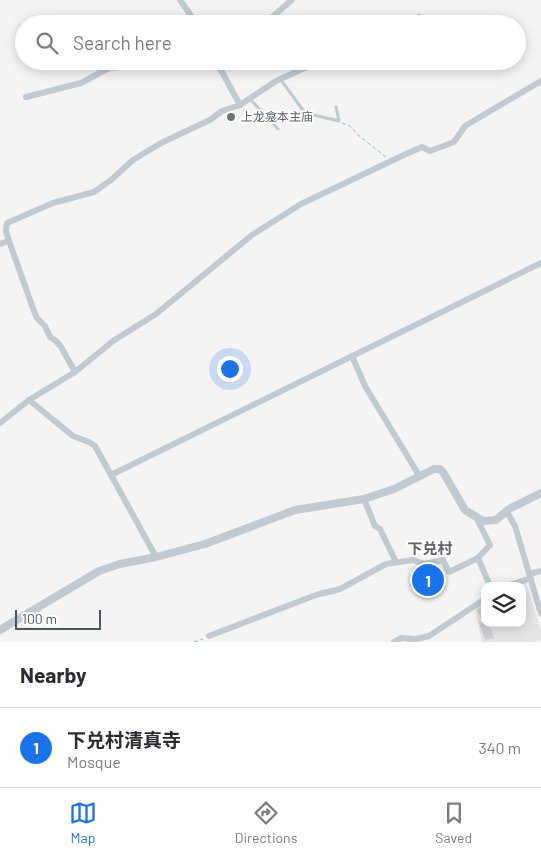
<!DOCTYPE html>
<html lang="en">
<head>
<meta charset="utf-8">
<style>
	:root { --surface:#fff; --page:#f7f7f7; --text:#2b2b33; --muted:#7c7c81; --line:#e1e1e2; --accent:#1a73e8 }
	body { margin:0; font-family:Barlow,"Noto Sans SC",sans-serif; background:var(--page); color:var(--text) }
	.controls { position:absolute; right:15px; bottom:15px; display:grid; overflow:hidden; border-radius:10px; box-shadow:0 2px 12px #0003 }
	.controls button { width:45px; height:45px; display:grid; place-items:center; padding:0; border:0; border-bottom:1px solid var(--line); background:var(--surface); color:var(--text); font:25px sans-serif }
	.scale { position:absolute; left:15px; bottom:12px; width:86px; box-sizing:border-box; padding-left:5px; border:2px solid #4a5661; border-top:0; font-size:14px; line-height:18px; white-space:nowrap; color:#4a5661; -webkit-text-stroke:4px #fff; paint-order:stroke }
	.you { position:absolute; left:229px; top:368px; width:18px; height:18px; margin:-12px; border:4px solid #fff; border-radius:50%; background:#1a73e8; box-shadow:0 0 0 8px #1a73e833 }
	.badge { display:grid; place-items:center; width:32px; height:32px; border-radius:50%; background:var(--accent); color:#fff; font-size:16px; font-weight:700 }
	.pin { position:absolute; translate:-50% -50%; border:2px solid #fff; box-shadow:0 1px 5px #0006 }
	.list { margin:0; padding:0; list-style:none }
	h2 { display:flex; justify-content:space-between; align-items:center; height:65px; margin:0; padding:0 20px; font-size:21px }
	h2 small { font-size:16px; font-weight:400; color:var(--muted) }
	.list li { display:grid; grid-template-columns:32px 1fr auto; gap:15px; align-items:center; box-sizing:border-box; height:80px; padding:0 20px; border-top:1px solid var(--line) }
	.list b { display:block; font-size:19px; white-space:nowrap }
	.list p { margin:0; font-size:16px; white-space:nowrap; color:var(--muted) }
	.list em { font-size:16px; font-style:normal; color:var(--muted) }
	.icon { flex:none; width:28px; height:28px; fill:none; stroke:currentColor; stroke-width:2; stroke-linecap:round; stroke-linejoin:round }
	.map { position:relative; flex:none; width:541px; height:642px; overflow:hidden }
	.search { position:absolute; background:var(--surface); box-shadow:0 2px 12px #0003; left:15px; right:15px; top:15px; height:55px; display:flex; align-items:center; gap:12px; box-sizing:border-box; padding:0 18px; border-radius:28px; color:var(--muted); font-size:19px }
	.sheet { height:145px; background:var(--surface) }
	nav { display:flex; justify-content:space-around; align-items:center; box-sizing:border-box; height:70px; border-top:1px solid var(--line); background:var(--surface); font-size:14px; color:var(--muted) }
	nav a { display:grid; justify-items:center; gap:2px }
	nav .on { color:var(--accent) }
	.map>svg:first-child { display:block }
	.education { fill:#e6e4e5 }
	.building { fill:#cdcfd5 }
	.lines { fill:none; stroke-linecap:round; stroke-linejoin:round }
	.path { stroke:#7ad0a6; stroke-width:1; stroke-dasharray:4 2.5; stroke-linecap:butt }
	.service { stroke:#c1cad2; stroke-width:3 }
	.minor { stroke:#c1cad2; stroke-width:6 }
	.tertiary { stroke:#c1cad2; stroke-width:8 }
	.worship-dot { fill:#6b7280; stroke:#fff; stroke-width:2 }
	.labels { text-anchor:middle; stroke-width:4; stroke-linejoin:round; paint-order:stroke }
	.worship-label { font-size:12px; fill:#5b616d; stroke:#fff; text-anchor:start }
	.quarter-label { font-size:15px; font-weight:bold; fill:#5f6368; stroke:#fff }
</style>
</head>
<body>
<div class="map">
<svg width="541" height="642" viewBox="0 0 541 642">
	<rect width="100%" height="100%" fill="#f5f3f3"/>
	<!-- education -->
	<polygon class="education" points="526,582 541,631 541,639 533,642 482,642 475,608 485,601 485,623 522,623 522,586 516,586"/>
	<!-- building -->
	<polygon class="building" points="485,605 485,623 489,623 494,638 485,640 479,623 483,622 477,610"/>
	<g class="lines">
		<!-- path -->
		<g class="path">
			<polyline points="342,123 350,126 358,135 386,157"/>
			<polyline points="194,642 203,639"/>
		</g>
		<!-- service -->
		<g class="service">
			<polyline points="281,80 305,113 339,121 336,107"/>
			<polyline points="250,99 278,129"/>
		</g>
		<!-- minor -->
		<g class="minor">
			<polyline points="180,0 197,24"/>
			<polyline points="264,24 292,0"/>
			<polyline points="411,24 419,17"/>
			<polyline points="216,61 240,105"/>
			<polyline points="26,97 81,83 109,68 143,65 156,61"/>
			<polyline points="0,244 9,241"/>
			<polyline points="352,356 365,386 420,477"/>
			<polyline points="75,372 61,347 56,341 50,337 45,326 37,318 34,311 9,241 6,231 7,223 53,203 94,192 111,180 133,160 161,143 210,120 222,111 240,105 276,81 320,61"/>
			<polyline points="29,400 73,436 89,442 95,446 111,475"/>
			<polyline points="0,423 29,400 75,372 113,341 156,314 252,235 301,204 406,154 422,147 430,151 454,142 465,126 541,81"/>
			<polyline points="364,499 375,526 380,529 396,562"/>
			<polyline points="507,512 515,526 541,614"/>
			<polyline points="477,519 490,545 478,558 490,586"/>
			<polyline points="156,557 111,475 541,263"/>
			<polyline points="530,574 541,571"/>
			<polyline points="507,586 531,578"/>
			<polyline points="209,636 316,595 340,589 386,564 413,560 425,564 443,560 449,572 478,558"/>
			<polyline points="394,642 401,638 416,639 429,636 485,599"/>
		</g>
		<!-- tertiary -->
		<polyline class="tertiary" points="0,630 99,571 120,564 156,557 205,544 295,510 364,499 394,489 434,469 440,469 443,472 465,510 483,521 496,520 509,509 541,493"/>
	</g>
	<!-- markers -->
	<circle class="worship-dot" cx="231" cy="117" r="5"/>
	<g class="labels">
		<!-- worship labels -->
		<g class="worship-label">
			<text x="241" y="121">上龙龛本主庙</text>
		</g>
		<!-- quarter labels -->
		<g class="quarter-label">
			<text x="430" y="554">下兑村</text>
		</g>
	</g>
</svg>
<div class="controls">
<button><svg class="icon" aria-label="layers" viewBox="0 0 24 24"><path d="M12 4l9 5-9 5-9-5zM3 14l9 5 9-5"/></svg></button>
</div>
<div class="scale">100 m</div>
<div class="you"></div>
<div class="pin badge" style="left:428px;top:580px">1</div>
<div class="search"><svg class="icon" aria-label="search" viewBox="0 0 24 24"><circle cx="10" cy="10" r="6"/><path d="M15 15l6 6"/></svg>Search here</div>
</div>
<section class="sheet">
<h2>Nearby<small></small></h2>
<ul class="list">
<li><span class="badge">1</span><div><b>下兑村清真寺</b><p>Mosque</p></div><em>340 m</em></li>
</ul>
</section>
<nav>
<a class="on"><svg class="icon" aria-label="map" viewBox="0 0 24 24"><path d="M3 6l6-2 6 2 6-2v14l-6 2-6-2-6 2zM9 4v14M15 6v14"/></svg>Map</a>
<a><svg class="icon" aria-label="directions" viewBox="0 0 24 24"><path d="M12 3l9 9-9 9-9-9zM9 14v-3h6M13 9l2 2-2 2"/></svg>Directions</a>
<a><svg class="icon" aria-label="saved" viewBox="0 0 24 24"><path d="M7 4h10v16l-5-4-5 4z"/></svg>Saved</a>
</nav>
</body>
</html>
